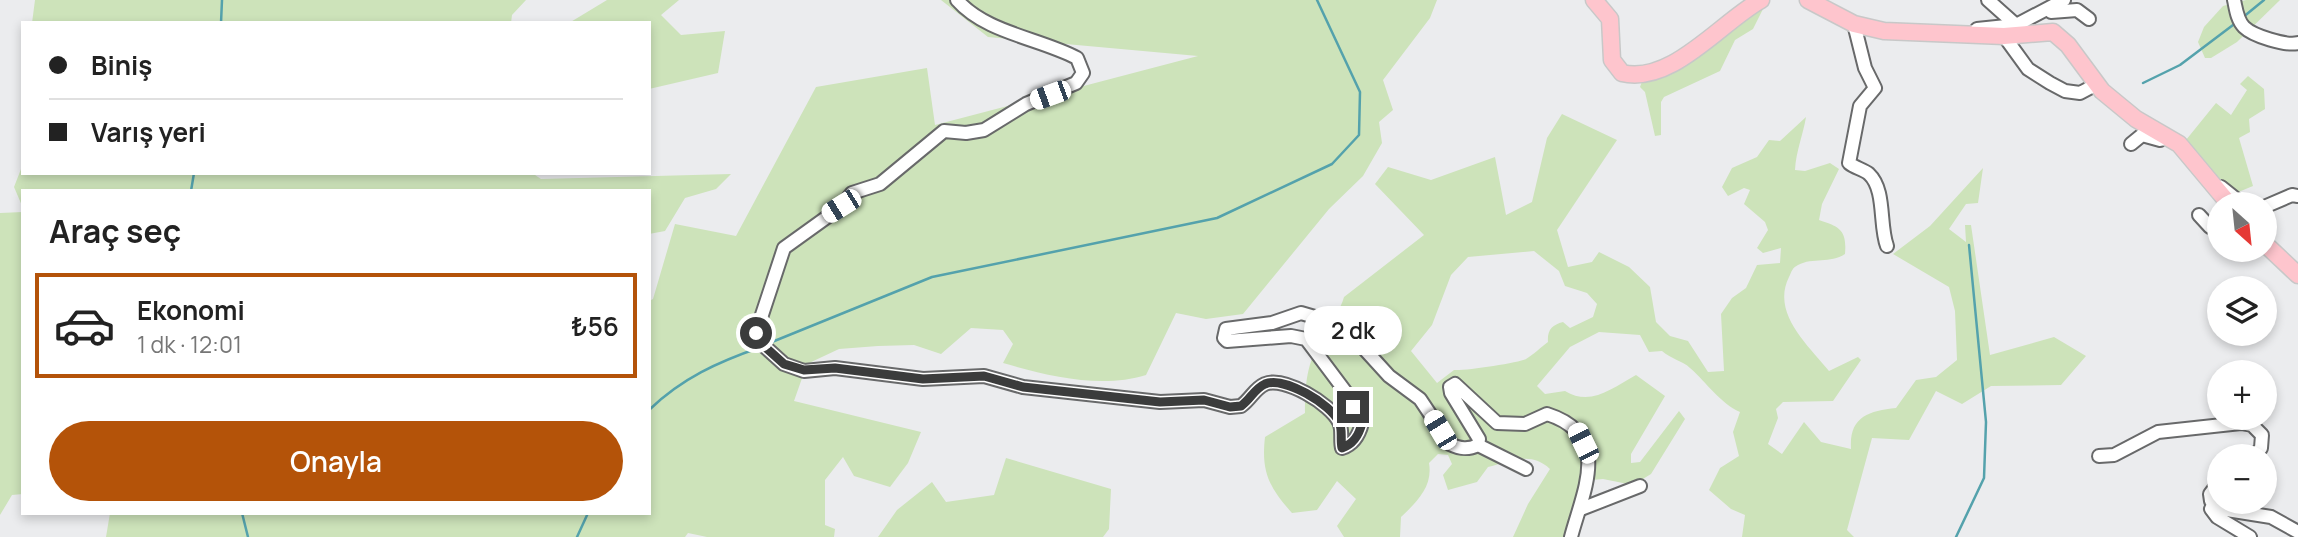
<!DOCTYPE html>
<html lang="tr">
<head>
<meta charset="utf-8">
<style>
  :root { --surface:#fff; --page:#f2f2f2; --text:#222; --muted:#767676; --line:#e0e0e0; --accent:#b45309 }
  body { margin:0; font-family:Manrope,sans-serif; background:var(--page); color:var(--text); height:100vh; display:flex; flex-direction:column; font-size:26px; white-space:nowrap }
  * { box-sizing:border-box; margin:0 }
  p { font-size:23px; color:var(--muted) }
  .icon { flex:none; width:38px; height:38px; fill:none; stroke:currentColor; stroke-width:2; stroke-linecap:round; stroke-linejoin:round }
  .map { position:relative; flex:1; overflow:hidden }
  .side { position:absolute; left:21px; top:189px; width:630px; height:326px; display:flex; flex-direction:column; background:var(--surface); border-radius:0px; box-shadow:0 4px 10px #0003 }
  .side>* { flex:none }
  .hud { position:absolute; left:21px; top:21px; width:630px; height:154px; border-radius:0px; box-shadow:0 4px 10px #0003; display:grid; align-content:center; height:154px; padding:0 28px; background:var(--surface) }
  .needle { width:46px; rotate:153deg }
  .buttons { position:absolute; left:2207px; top:192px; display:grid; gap:14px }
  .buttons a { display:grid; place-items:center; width:70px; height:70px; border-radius:50%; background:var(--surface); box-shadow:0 4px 10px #0003; font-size:35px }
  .end { position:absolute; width:32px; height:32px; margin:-16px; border:9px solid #3b3c3c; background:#fff; box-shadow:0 0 0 4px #fff }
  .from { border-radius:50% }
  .bubble { position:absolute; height:49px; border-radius:24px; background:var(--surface); box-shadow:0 4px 10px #0003; font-size:23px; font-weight:600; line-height:49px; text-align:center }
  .car { position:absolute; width:21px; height:42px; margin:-21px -10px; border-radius:9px; box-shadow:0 0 5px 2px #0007; background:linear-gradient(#fff 24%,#345 0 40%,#fff 0 76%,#345 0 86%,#fff 0) }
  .hud b { display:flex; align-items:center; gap:24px; height:66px; font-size:26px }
  .hud b+b { border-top:2px solid var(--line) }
  .hud i { width:18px; height:18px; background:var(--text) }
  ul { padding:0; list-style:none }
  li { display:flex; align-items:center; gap:21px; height:105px; margin:0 14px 10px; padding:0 14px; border:4px solid transparent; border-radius:0px }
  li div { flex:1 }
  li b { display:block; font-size:26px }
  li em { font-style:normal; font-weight:600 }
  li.current { border-color:var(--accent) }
  li>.icon { width:63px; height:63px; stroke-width:1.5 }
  h2 { padding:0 28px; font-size:32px; line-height:84px }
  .button { display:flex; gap:14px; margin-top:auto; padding:14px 28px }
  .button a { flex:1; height:80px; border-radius:42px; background:var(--accent); color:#fff; font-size:28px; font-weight:600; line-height:80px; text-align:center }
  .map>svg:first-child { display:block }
  .green { fill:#cde3ba; fill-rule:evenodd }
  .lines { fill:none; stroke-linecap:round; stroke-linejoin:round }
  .stream { stroke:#54a2ac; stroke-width:2.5 }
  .minor-casing { stroke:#68696a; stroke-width:16 }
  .major-casing { stroke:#c8c8c8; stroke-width:19 }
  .minor { stroke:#fff; stroke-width:12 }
  .major { stroke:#fec5cd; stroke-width:16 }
  .route { stroke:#3b3c3c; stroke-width:9 }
</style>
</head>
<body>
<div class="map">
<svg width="2298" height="537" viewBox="0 0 2298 537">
  <rect width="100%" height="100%" fill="#ebecee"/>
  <g class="green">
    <path d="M35,0H526L512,15L511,23H32Z"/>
    <path d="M607,0H679L661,15L681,35L725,31L718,73L649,89V23H569Z"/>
    <path d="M941,0H1437L1430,18L1383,80L1393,110L1379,122L1382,143L1363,176L1329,209L1243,314L1206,319L1176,313L1146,375C1101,389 1048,376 1003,363L1013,344L1003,330L971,328L941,354L914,345L878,346L839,349L807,364L794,401L921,432L908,463L890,487L854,476L843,457L825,480V525L835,529L834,537H707L688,533L685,537H106L110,513H649V301L653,299L675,224L736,236L816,87L927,68L935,125L1198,56L988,37Z"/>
    <path d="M2246,0H2280L2237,42L2211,58H2205L2198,42L2204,27L2223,6Z"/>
    <path d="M1765,5L1753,29L1735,40L1720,71L1664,97L1661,102V135L1655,136L1645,92L1640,87L1643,79Z"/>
    <path d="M2248,76L2264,89L2265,109L2249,119L2250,132L2239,138L2253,186L2236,193L2209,172L2186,140L2216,103L2231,115L2247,90L2240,84Z"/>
    <path d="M1562,114L1617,140L1557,230L1568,267L1592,262L1599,252L1629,267L1650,287L1656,322L1670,336L1688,341L1708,372L1724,371L1721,314L1732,298L1746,288L1757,265L1780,263L1781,248L1763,253L1757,248L1768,230L1765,222L1744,204L1750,190L1744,188L1728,196L1722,187L1732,168L1757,157L1769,140L1780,141L1806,117C1803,135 1796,151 1795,170L1805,171L1830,163L1839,169L1822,204L1819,220C1840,227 1847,230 1845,254C1830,264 1813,257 1798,265C1792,268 1792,271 1789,277C1771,313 1808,345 1829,371L1858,357L1861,360L1833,401L1783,402L1776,409L1778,418L1768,444L1782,454L1804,422L1821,442L1851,449C1849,417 1868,411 1896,408L1916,380L1936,377L1957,360L1955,311L1949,287L1893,254L1930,226L1983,168L1978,203L1966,204L1949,229L1966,242L1965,225H1971L1990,355L2054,337L2086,356L2061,385L1991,386L1962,404L1936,391L1909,440L1872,438L1847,530L1854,537H1884H1742L1745,515L1731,509L1709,490L1720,468L1739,456L1733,432L1740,412C1720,403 1707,383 1690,368C1683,361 1671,359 1662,351L1649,352L1640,335L1599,332L1570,347L1537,386L1545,394L1565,391C1591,407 1612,388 1636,375L1665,396L1631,454V463L1640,462L1679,411L1685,419L1651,474L1633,485L1603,479L1581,481L1565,537H1513L1528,504L1550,469C1531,451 1512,461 1488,467L1477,482L1448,490L1443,475L1452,464L1448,455L1438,454L1429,463C1433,486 1418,501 1401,517L1400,537H1344L1337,526L1356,499L1337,481L1317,510L1292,513C1269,487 1261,472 1265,437L1305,413C1305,377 1308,361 1326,329C1333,317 1340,311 1344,297L1424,235L1375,184L1388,167L1431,180L1495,157L1506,215L1532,202L1547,138ZM1534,251L1559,271L1565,286L1587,293L1597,304L1593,317L1570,328L1563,322C1552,325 1547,330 1548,342C1541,347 1533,355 1526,359C1518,363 1464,371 1454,370L1437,383L1411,351L1432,325L1451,275L1468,257Z"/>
    <path d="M23,164V173H532L541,179L731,174L716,189L685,198L665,231L649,234V191H23V208L14,187Z"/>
    <path d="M23,212V494L12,495L0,515V213Z"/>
    <path d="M1006,458L1111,489L1109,529L1103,537H878L897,510L932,482L946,502L994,495Z"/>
  </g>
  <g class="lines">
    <g class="stream">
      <path d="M2242,18L2264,0"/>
      <path d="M221,23L222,0"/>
      <path d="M2143,83L2180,65L2237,22"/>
      <path d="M191,191L194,173"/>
      <path d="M767,344L932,277L1217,218L1332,164L1359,135L1360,92L1317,0"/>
      <path d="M649,410C682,378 718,362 761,347"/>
      <path d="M242,513L248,537"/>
      <path d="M577,537L588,513"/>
      <path d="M1956,537L1984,478L1986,422L1969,245"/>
    </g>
    <g class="minor-casing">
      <g id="minor">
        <path d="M957,0C986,33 1039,38 1077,58L1083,73L1076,83L1026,104L984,130L966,133L944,131L880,184L852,193L841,207L784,248L756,333L763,345L784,364L804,371L835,368L923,379L984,376L1023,387L1160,402L1204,400L1230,407L1241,406C1251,399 1254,389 1265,384C1284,376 1331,404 1339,422C1343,429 1340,440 1342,448C1354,444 1359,435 1362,423L1345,391L1306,339L1291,336L1227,341L1224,338L1226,329L1272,323L1301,313L1332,322L1348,331L1389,376L1420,399L1450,444C1460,449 1468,450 1478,445L1479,439L1451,393L1450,387L1455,384L1497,423L1525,424L1547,414C1613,435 1583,491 1571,537"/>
        <path d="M1988,0L2016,25"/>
        <path d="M2234,0C2236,9 2237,20 2244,27C2253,36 2286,46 2298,43"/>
        <path d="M2051,12L2077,10L2089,19"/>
        <path d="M1854,24L1865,68L1875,88L1860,106L1849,163C1855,168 1863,169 1869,174C1886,190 1879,225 1887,246"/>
        <path d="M1977,29L2016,25L2064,0"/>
        <path d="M2004,36L2028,69L2050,83L2065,91L2080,93L2097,84"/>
        <path d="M2131,144L2142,135L2160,140"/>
        <path d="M2221,187L2241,203L2253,205"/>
        <path d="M2264,207L2292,195L2298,196"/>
        <path d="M2199,215L2210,227L2219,228"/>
        <path d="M1478,445L1526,469"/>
        <path d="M2099,456L2114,455L2158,432L2241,423L2252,425L2262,435L2261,448L2254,457"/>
        <path d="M2219,482L2210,494L2211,501L2227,510L2271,517L2298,532"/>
        <path d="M2214,503L2211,509L2217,517L2250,537"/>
        <path d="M1581,509L1640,486"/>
      </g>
    </g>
    <g class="major-casing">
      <g id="major">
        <path d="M1594,0L1610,19L1612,60L1622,73C1672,85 1721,22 1761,0"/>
        <path d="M1808,0L1854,24L1884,31L2004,36L2053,32L2068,45L2102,91L2136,119L2179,144L2230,205"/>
        <path d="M2264,243L2298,275"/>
      </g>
    </g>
    <use href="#minor" class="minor"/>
    <use href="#major" class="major"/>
  </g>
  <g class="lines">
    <path class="route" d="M756,333L763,345L784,364L804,370L835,368L923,379L984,376L1023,387L1160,402L1204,400L1230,407L1241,406C1251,399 1254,389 1265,384C1284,376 1331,404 1339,422C1343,429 1340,440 1342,448C1354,444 1359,435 1362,423L1353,407"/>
  </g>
</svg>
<div class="buttons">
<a><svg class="needle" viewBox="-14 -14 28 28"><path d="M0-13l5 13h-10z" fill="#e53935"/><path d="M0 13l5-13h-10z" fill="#767676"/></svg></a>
<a><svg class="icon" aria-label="layers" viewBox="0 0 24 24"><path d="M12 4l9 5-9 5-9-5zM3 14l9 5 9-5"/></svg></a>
<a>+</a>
<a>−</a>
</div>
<i class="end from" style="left:756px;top:333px"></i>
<i class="end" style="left:1353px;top:407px"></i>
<div class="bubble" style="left:1304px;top:306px;width:98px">2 dk</div>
<i class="car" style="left:1050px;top:95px;rotate:250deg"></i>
<i class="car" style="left:841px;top:206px;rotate:238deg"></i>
<i class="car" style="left:1440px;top:430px;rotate:329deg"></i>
<i class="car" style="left:1583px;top:443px;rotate:334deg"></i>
<div class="hud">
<b><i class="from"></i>Biniş</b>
<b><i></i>Varış yeri</b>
</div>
<section class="side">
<h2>Araç seç</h2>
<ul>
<li class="current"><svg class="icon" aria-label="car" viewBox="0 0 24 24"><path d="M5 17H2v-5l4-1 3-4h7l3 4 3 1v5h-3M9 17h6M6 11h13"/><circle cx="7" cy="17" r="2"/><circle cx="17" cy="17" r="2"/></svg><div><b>Ekonomi</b><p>1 dk · 12:01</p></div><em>₺56</em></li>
</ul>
<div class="button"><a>Onayla</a></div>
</section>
</div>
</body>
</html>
